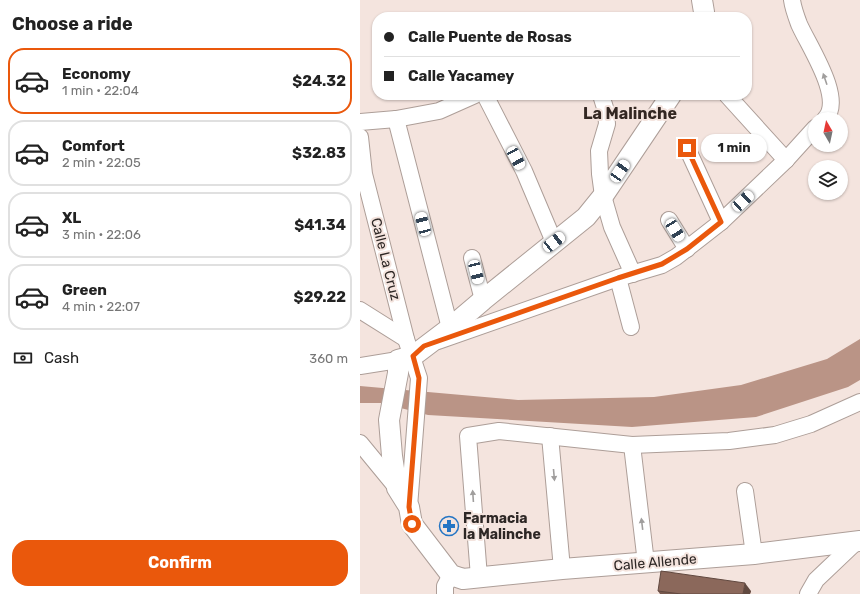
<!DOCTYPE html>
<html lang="en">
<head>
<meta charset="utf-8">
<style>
  :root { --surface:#fff; --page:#f2f2f2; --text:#222; --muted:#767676; --line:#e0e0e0; --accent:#ea580c }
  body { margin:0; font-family:Rubik,sans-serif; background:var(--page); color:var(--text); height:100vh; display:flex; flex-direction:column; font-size:15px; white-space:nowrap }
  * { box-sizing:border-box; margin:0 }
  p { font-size:13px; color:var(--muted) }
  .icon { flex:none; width:22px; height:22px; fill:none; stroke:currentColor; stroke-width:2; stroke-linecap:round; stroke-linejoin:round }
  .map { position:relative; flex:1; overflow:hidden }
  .sheet { display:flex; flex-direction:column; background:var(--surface); width:360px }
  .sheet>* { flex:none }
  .top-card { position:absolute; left:12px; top:12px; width:380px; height:88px; border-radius:16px; box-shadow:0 1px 3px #0004; display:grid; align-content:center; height:88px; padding:0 12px; background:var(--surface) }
  .needle { width:26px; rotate:351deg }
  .controls { position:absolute; left:448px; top:112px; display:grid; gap:8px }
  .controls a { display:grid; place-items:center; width:40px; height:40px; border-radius:50%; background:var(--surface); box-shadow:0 1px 3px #0004; font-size:20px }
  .end { position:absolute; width:18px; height:18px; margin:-9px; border:5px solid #ea580c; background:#fff; box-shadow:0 0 0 2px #fff }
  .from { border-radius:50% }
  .bubble { position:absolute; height:28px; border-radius:14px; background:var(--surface); box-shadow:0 1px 3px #0004; font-size:13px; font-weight:700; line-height:28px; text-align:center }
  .car { position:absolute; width:12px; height:24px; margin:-12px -6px; border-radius:5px; box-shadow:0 0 3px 1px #0007; background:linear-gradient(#fff 24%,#345 0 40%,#fff 0 76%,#345 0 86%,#fff 0) }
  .top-card b { display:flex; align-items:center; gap:14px; height:38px; font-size:15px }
  .top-card b+b { border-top:1px solid var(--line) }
  .top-card i { width:10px; height:10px; background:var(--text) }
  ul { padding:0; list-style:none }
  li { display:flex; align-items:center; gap:12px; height:66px; margin:0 8px 6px; padding:0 4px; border:2px solid var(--line); border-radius:16px }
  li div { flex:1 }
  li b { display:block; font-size:15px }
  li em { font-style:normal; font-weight:700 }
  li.selected { border-color:var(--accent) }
  li>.icon { width:36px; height:36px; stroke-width:1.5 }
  h2 { padding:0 12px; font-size:18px; line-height:48px }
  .pay { display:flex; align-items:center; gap:10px; height:44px; padding:0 12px; font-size:15px }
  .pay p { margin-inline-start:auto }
  .primary-button { display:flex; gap:8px; margin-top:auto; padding:8px 12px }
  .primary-button a { flex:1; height:46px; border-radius:16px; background:var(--accent); color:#fff; font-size:16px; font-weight:700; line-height:46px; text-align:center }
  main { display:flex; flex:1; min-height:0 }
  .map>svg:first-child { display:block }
  .water { fill:#ba9486 }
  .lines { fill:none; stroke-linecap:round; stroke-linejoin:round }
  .minor-casing { stroke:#ad9e98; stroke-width:18 }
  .major-casing { stroke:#ad9e98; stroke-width:22 }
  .minor { stroke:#fff; stroke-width:16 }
  .major { stroke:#fff; stroke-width:20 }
  .wall { fill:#78594e }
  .shaded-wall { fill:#614940 }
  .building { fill:#8b685b; stroke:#614940 }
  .oneway { fill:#a09e9d }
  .route { stroke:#ea580c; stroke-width:5 }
  .labels { text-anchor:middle; stroke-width:4; stroke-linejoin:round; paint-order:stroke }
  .street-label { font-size:14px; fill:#2d2725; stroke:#f4e4de }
  .poi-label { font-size:14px; font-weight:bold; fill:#2d2725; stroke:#f4e4de; text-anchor:start }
  .quarter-label { font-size:16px; font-weight:bold; fill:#332722; stroke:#f4e4de }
</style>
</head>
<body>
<main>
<section class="sheet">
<h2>Choose a ride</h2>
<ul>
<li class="selected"><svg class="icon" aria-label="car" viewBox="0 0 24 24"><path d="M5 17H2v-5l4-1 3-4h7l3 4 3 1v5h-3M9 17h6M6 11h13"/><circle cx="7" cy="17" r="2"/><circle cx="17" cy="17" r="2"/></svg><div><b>Economy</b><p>1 min · 22:04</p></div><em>$24.32</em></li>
<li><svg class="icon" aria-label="car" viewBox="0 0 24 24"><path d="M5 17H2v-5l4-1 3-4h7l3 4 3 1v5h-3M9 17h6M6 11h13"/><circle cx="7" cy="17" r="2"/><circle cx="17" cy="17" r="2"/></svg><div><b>Comfort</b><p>2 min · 22:05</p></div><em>$32.83</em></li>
<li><svg class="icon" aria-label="car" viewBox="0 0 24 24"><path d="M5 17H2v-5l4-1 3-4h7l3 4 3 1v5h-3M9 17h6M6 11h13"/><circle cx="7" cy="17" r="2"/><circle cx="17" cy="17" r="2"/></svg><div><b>XL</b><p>3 min · 22:06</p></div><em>$41.34</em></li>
<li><svg class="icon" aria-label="car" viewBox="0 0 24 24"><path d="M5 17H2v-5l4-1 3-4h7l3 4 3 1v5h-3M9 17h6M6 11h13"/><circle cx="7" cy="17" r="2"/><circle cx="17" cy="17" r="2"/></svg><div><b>Green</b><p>4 min · 22:07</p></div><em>$29.22</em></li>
</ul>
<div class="pay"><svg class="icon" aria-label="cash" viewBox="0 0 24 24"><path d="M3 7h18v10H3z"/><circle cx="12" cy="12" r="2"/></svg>Cash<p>360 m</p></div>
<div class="primary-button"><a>Confirm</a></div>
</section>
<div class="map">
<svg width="500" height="594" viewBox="0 0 500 594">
  <rect width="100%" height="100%" fill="#f4e4de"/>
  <path class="water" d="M500,339V380L488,387L396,417L272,427L68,415L21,403H0V386L158,400L294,397L381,385L467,359Z"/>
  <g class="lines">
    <g class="minor-casing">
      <g id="minor">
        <path d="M432,0C433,8 436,16 439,24C448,45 485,99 465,119"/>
        <path d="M125,95L164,171L194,242"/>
        <path d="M241,95L246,111L247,124L239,151L240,174L243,196L252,227L273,274"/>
        <path d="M367,95L426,160"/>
        <path d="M36,119L90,328"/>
        <path d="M0,122L36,119L79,111L115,95"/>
        <path d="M0,137L4,174L46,339L59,378L49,507"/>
        <path d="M327,148L361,222"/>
        <path d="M309,220L327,249"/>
        <path d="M112,258L123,300"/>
        <path d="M258,278L271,327"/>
        <path d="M0,310L46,339"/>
        <path d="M78,341L258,278L302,265L316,257L361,222L426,160L455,128"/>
        <path d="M0,366L38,360"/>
        <path d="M190,436L202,569"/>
        <path d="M0,443L37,488"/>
        <path d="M272,445L286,563"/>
        <path d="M385,491L394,554"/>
        <path d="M119,577L108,436L139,431L272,445L369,441L415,435L451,424L500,402"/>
        <path d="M85,594V586L91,575"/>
        <path d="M448,594L456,580L496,542"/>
      </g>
    </g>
    <g class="major-casing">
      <g id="major">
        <path d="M342,0L344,12V17"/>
        <path d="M311,95L243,196L226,217L123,300L90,328L53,356L38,360V373L29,420L32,456L37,488L49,507L52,524L91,575L103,579L202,569L394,554L500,541"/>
      </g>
    </g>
    <use href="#minor" class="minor"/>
    <use href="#major" class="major"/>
  </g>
  <g class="wall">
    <path d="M80,522L94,526L96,528L91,533Z"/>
    <path d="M298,591H391L390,594H300Z"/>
  </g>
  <path class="shaded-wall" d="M385,583L391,591L390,594H383Z"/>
  <g class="building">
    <path d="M85,517L94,526L89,530L80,522Z"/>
    <path d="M301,571L385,583L383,594H321L298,591Z"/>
  </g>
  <defs><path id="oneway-solid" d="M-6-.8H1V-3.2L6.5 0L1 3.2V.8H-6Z"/></defs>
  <g class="oneway">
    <use href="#oneway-solid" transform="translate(465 79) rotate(-109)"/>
    <use href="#oneway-solid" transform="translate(194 475) rotate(85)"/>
    <use href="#oneway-solid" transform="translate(113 496) rotate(-94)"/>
    <use href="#oneway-solid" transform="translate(282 524) rotate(-97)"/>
  </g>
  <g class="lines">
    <path class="route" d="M52,524L49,507L59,378L53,356L64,346L258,278L302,264L327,249L361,222L327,148"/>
  </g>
  <defs>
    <g id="pharmacy-ring" transform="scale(1)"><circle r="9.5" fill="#f4e4de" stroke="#2475c4" stroke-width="1.5"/><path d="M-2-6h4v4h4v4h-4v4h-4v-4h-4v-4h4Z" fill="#2475c4"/></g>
  </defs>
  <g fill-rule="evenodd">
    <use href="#pharmacy-ring" x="89" y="526"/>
  </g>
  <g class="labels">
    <g class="street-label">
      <text transform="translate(26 259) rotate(76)" y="5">Calle La Cruz</text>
      <text transform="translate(295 562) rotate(-5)" y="5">Calle Allende</text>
    </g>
    <g class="poi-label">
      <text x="103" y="523">Farmacia<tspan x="103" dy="16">la Malinche</tspan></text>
    </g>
    <g class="quarter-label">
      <text x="270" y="119">La Malinche</text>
    </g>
  </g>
</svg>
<div class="controls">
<a><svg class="needle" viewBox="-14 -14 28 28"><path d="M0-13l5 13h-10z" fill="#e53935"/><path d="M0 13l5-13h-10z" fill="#767676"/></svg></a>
<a><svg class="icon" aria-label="layers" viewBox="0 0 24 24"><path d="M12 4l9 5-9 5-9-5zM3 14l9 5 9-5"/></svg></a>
</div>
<i class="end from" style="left:52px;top:524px"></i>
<i class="end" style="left:327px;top:148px"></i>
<div class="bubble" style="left:341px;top:134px;width:66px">1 min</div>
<i class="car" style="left:156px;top:158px;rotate:152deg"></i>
<i class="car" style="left:260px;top:171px;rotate:34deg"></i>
<i class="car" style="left:383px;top:201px;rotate:47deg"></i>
<i class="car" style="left:63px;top:224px;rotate:345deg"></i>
<i class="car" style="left:315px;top:230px;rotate:148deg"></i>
<i class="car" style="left:194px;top:242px;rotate:52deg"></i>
<i class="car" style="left:116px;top:272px;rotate:166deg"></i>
<div class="top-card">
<b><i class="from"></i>Calle Puente de Rosas</b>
<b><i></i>Calle Yacamey</b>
</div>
</div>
</main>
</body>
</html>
